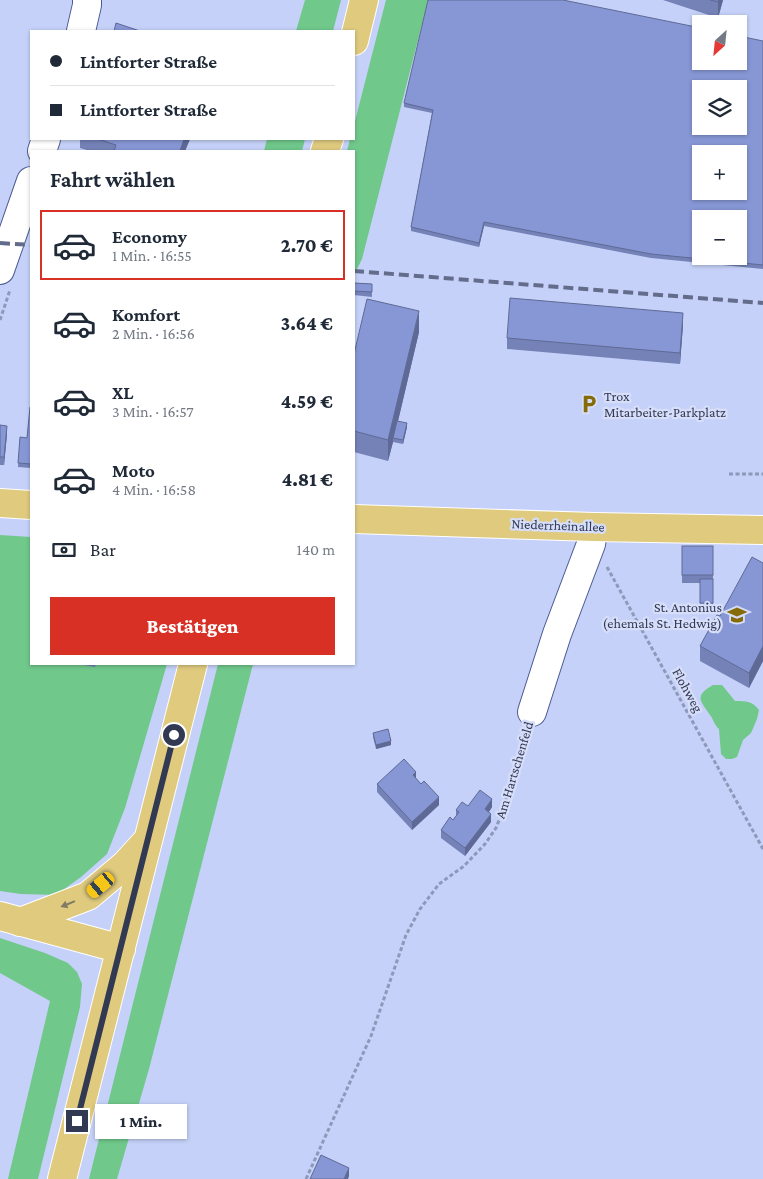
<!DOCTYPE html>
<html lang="de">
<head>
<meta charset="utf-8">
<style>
  :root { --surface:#fff; --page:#f6f6f7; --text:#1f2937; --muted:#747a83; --line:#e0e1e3; --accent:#d93025 }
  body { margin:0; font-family:"Crimson Pro",serif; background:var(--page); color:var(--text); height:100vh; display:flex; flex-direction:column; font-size:19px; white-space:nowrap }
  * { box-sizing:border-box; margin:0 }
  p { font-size:16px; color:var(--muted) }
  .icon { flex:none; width:28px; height:28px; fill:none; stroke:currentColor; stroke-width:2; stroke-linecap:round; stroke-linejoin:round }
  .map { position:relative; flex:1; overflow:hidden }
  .panel { position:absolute; left:30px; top:150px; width:325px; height:515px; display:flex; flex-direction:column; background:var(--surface); border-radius:0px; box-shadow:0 1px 4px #0004 }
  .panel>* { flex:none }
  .hud { position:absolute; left:30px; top:30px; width:325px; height:110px; border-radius:0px; box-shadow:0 1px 4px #0004; display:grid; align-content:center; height:110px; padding:0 20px; background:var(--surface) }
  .needle { width:32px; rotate:207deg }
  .tools { position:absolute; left:692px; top:15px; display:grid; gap:10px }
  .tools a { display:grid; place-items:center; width:55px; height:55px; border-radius:0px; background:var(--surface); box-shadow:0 1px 4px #0004; font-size:25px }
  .end { position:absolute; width:22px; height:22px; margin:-11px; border:6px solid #323953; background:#fff; box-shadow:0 0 0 2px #fff }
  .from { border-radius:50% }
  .bubble { position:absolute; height:35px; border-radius:0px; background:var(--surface); box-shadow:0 1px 4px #0004; font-size:16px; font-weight:800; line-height:35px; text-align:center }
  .car { position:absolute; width:15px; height:30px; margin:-15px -8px; border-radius:6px; box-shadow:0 0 4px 1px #0007; background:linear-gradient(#f5c518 24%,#345 0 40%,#f5c518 0 76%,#345 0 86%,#f5c518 0) }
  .hud b { display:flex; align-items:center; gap:18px; height:48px; font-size:19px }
  .hud b+b { border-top:1px solid var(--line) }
  .hud i { width:12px; height:12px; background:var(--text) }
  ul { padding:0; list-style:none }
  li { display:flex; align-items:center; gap:15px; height:70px; margin:0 10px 8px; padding:0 10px; border:2px solid transparent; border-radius:0px }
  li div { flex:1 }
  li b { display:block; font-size:19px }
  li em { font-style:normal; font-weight:800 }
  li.selected { border-color:var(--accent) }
  li>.icon { width:45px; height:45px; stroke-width:1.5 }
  h2 { padding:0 20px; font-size:22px; line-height:60px }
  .pay { display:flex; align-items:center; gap:12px; height:55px; padding:0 20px; font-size:19px }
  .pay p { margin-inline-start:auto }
  .primary-button { display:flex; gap:10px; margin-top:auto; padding:10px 20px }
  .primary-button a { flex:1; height:58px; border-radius:0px; background:var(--accent); color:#fff; font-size:20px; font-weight:800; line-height:58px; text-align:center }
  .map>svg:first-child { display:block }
  .green { fill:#70c88b }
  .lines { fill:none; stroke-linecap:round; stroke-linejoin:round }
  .minor-casing { stroke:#4d5b93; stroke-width:30 }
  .major-casing { stroke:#fff; stroke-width:30 }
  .path { stroke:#8e98ba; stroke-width:3; stroke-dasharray:4 2.5; stroke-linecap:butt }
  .minor { stroke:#fff; stroke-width:28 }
  .major { stroke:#dfca7e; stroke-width:28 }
  .rail { stroke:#646c8b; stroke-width:4; stroke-dasharray:10 5; stroke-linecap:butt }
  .wall { fill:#7482b7 }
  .shaded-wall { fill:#5e6a95 }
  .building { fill:#8797d5; stroke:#5e6a95; fill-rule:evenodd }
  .oneway { fill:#807a66 }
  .route { stroke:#323953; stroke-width:6 }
  .labels { text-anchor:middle; stroke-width:4.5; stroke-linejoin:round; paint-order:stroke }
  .poi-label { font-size:14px; fill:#323953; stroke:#d6def9; text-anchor:start }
  .street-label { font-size:14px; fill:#323953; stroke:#d6def9 }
</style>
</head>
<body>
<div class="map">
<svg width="763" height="1179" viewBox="0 0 763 1179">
  <rect width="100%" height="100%" fill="#c5d1f8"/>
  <g class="green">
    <path d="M305,0H341L333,31H296Z"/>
    <path d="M386,0H429L420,32L362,259L354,275V151H347L350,139H354V125Z"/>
    <path d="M267,139H305L302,151H264Z"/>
    <path d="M0,535L31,537V664H167L125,808L107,854L81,877L56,895L21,894L0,891Z"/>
    <path d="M218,664H253L149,1069L117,1179H89Z"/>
    <path d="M713,685H722L735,701C747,701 752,701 759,710L757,719L751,733L743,740L737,757L732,759H726L721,754L719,729C713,723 714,720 710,715C700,700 694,696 713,685Z"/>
    <path d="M0,938L45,953L68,963L77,972L82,984L80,1007L38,1179H8L50,1001L0,973Z"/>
  </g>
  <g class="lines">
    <g class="minor-casing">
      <g id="minor">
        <path d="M81,31L87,5V0"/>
        <path d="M42,151L46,139"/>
        <path d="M0,270L31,181"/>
        <path d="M532,712L557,634L591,544L594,527"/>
      </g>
    </g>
    <g class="major-casing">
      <g id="major">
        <path d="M354,41L364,0"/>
        <path d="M325,151L329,139"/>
        <path d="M0,503L31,505"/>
        <path d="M354,519L594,527L763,530"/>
        <path d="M0,916L121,949"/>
        <path d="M20,922L88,896L125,865L145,843"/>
        <path d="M62,1179C106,1007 148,835 193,664"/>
      </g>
    </g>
    <g class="path">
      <path d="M0,320L10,290"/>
      <path d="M729,474H763"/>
      <path d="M607,567L763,849"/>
      <path d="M306,1179L371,1036L406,935L420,909L439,884L464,866L485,844L496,828L503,810L525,733"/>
    </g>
    <use href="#minor" class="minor"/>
    <use href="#major" class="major"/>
    <g class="rail">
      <path d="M0,243L31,245"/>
      <path d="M354,271L763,303"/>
    </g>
  </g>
  <g class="wall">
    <path d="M663,0H723L718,18Z"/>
    <path d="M763,41V269L651,258L484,226L479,247L411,231V227L432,113L404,107V103Z"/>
    <path d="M80,139H190L185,151H90L80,148Z"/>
    <path d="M354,283L372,284V297L354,295Z"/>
    <path d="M683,325L680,364L507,349V338Z"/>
    <path d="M419,332L398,421L407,427L403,444L393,442L388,461L354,452V354Z"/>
    <path d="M31,407V468L18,467L20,437L27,438Z"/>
    <path d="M0,425L7,434L4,465H0Z"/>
    <path d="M682,546H713V608L700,607V583H682Z"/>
    <path d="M763,563V661L749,688L700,661V646L720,616Z"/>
    <path d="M78,664H96L95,667Z"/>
    <path d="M373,733L391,745L376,749L373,737Z"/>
    <path d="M416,779L439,805L412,830L377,792V784Z"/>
    <path d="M468,806L492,807L489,812L491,822L465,856L441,838V830L453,820L456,816V810Z"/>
  </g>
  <g class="shaded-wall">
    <path d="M719,0H723L718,18V2Z"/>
    <path d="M184,139H190L185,151H180Z"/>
    <path d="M484,222V226L479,247V243Z"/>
    <path d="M419,311V332L394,438H393V442L388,461V440Z"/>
    <path d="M683,313V325L680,364V353Z"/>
    <path d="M407,423V427L403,444V440Z"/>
    <path d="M7,426V434L4,465V457Z"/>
    <path d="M763,646V661L749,688V673Z"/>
    <path d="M391,741V745L376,749V745Z"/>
    <path d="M416,772V780L413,775Z"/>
    <path d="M439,797V805L412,830V822Z"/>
    <path d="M492,799V807L485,817V809Z"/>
    <path d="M491,814V822L465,856V848Z"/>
    <path d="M349,1168V1176L348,1179H344Z"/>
  </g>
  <g class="building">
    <path d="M428,0H563L701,28V61H739V36L763,41V265L651,254L484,222L479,243L411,227L433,110L404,103ZM701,89H739V126H701ZM701,154H739V191H701ZM701,219H739V256H701Z"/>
    <path d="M710,0H719L718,2Z"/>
    <path d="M116,23L140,31H114Z"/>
    <path d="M98,139H184L180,151H114L116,145Z"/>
    <path d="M354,283L372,284V292L354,291Z"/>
    <path d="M510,298L683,313L680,353L507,338Z"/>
    <path d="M367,299L419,311L388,440L354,431V354Z"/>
    <path d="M30,407H31V464L18,463L20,437L27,438Z"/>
    <path d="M397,421L407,423L403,440L393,438Z"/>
    <path d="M0,425L7,426L4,457H0Z"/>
    <rect x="682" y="546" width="31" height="29"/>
    <path d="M752,557L763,563V646L749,673L700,646L717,615L720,616Z"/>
    <rect x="700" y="579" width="13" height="24"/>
    <path d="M388,729L391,741L376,745L373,733Z"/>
    <path d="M404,759L416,772L413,775L421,784L424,781L439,797L412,822L377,784Z"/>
    <path d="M480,790L492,799L485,809L491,814L465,848L441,830L450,817L453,820L459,812L456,810L462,802L468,806Z"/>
    <path d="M321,1155L349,1168L344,1179H310Z"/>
  </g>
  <defs><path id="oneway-solid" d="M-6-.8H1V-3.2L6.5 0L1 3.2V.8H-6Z" transform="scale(1.25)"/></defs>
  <use class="oneway" href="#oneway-solid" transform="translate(68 904) rotate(158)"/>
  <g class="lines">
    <path class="route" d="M77,1121L174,735"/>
  </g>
  <defs>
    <g id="parking-bare" transform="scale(1.5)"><path d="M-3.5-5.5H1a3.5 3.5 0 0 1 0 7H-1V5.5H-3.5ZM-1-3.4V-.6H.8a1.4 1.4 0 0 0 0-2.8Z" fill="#856c09" stroke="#d6def9" stroke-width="2.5" paint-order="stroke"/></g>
    <g id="school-bare" transform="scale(1.5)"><path d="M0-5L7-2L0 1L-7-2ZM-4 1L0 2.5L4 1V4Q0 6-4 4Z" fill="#856c09" stroke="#d6def9" stroke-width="2.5" paint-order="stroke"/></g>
  </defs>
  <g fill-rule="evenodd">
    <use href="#parking-bare" x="589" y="404"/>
    <use href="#school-bare" x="737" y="615"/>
  </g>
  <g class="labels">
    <g class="poi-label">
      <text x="604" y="401">Trox<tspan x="604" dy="16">Mitarbeiter-Parkplatz</tspan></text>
      <text x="722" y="612" text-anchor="end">St. Antonius<tspan x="722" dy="16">(ehemals St. Hedwig)</tspan></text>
    </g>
    <g class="street-label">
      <text transform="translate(558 525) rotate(2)" y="5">Niederrheinallee</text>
      <text transform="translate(688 690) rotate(61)" y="5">Flohweg</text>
      <text transform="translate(514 770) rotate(-73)" y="5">Am Hartschenfeld</text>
    </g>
  </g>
</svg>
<div class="tools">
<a><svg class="needle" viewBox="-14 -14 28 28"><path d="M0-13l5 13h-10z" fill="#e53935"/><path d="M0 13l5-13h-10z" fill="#747a83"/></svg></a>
<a><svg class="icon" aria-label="layers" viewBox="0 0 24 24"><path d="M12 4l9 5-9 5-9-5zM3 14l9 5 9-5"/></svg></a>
<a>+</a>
<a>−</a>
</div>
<i class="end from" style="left:174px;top:735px"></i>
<i class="end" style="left:77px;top:1121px"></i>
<div class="bubble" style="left:95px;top:1104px;width:92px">1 Min.</div>
<i class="car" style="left:101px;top:885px;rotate:230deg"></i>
<div class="hud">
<b><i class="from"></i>Lintforter Straße</b>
<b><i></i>Lintforter Straße</b>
</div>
<section class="panel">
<h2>Fahrt wählen</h2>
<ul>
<li class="selected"><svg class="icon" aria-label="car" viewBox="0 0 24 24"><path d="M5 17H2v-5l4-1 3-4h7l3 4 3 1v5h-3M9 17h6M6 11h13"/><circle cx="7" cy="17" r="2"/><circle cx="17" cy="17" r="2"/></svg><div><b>Economy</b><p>1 Min. · 16:55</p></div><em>2.70 €</em></li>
<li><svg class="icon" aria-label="car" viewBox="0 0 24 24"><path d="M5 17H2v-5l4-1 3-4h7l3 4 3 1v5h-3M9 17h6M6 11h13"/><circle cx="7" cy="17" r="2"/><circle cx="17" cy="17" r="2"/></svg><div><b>Komfort</b><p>2 Min. · 16:56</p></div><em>3.64 €</em></li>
<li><svg class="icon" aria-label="car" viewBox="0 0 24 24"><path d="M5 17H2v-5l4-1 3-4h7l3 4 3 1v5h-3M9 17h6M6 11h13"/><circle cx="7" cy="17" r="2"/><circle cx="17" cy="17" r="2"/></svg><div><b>XL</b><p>3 Min. · 16:57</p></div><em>4.59 €</em></li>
<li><svg class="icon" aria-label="car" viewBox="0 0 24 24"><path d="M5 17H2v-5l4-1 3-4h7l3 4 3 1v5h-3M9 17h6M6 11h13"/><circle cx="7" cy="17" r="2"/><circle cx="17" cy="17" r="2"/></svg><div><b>Moto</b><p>4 Min. · 16:58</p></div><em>4.81 €</em></li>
</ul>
<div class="pay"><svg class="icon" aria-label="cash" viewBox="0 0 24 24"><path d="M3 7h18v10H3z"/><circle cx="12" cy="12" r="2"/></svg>Bar<p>140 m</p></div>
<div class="primary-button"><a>Bestätigen</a></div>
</section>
</div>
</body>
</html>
